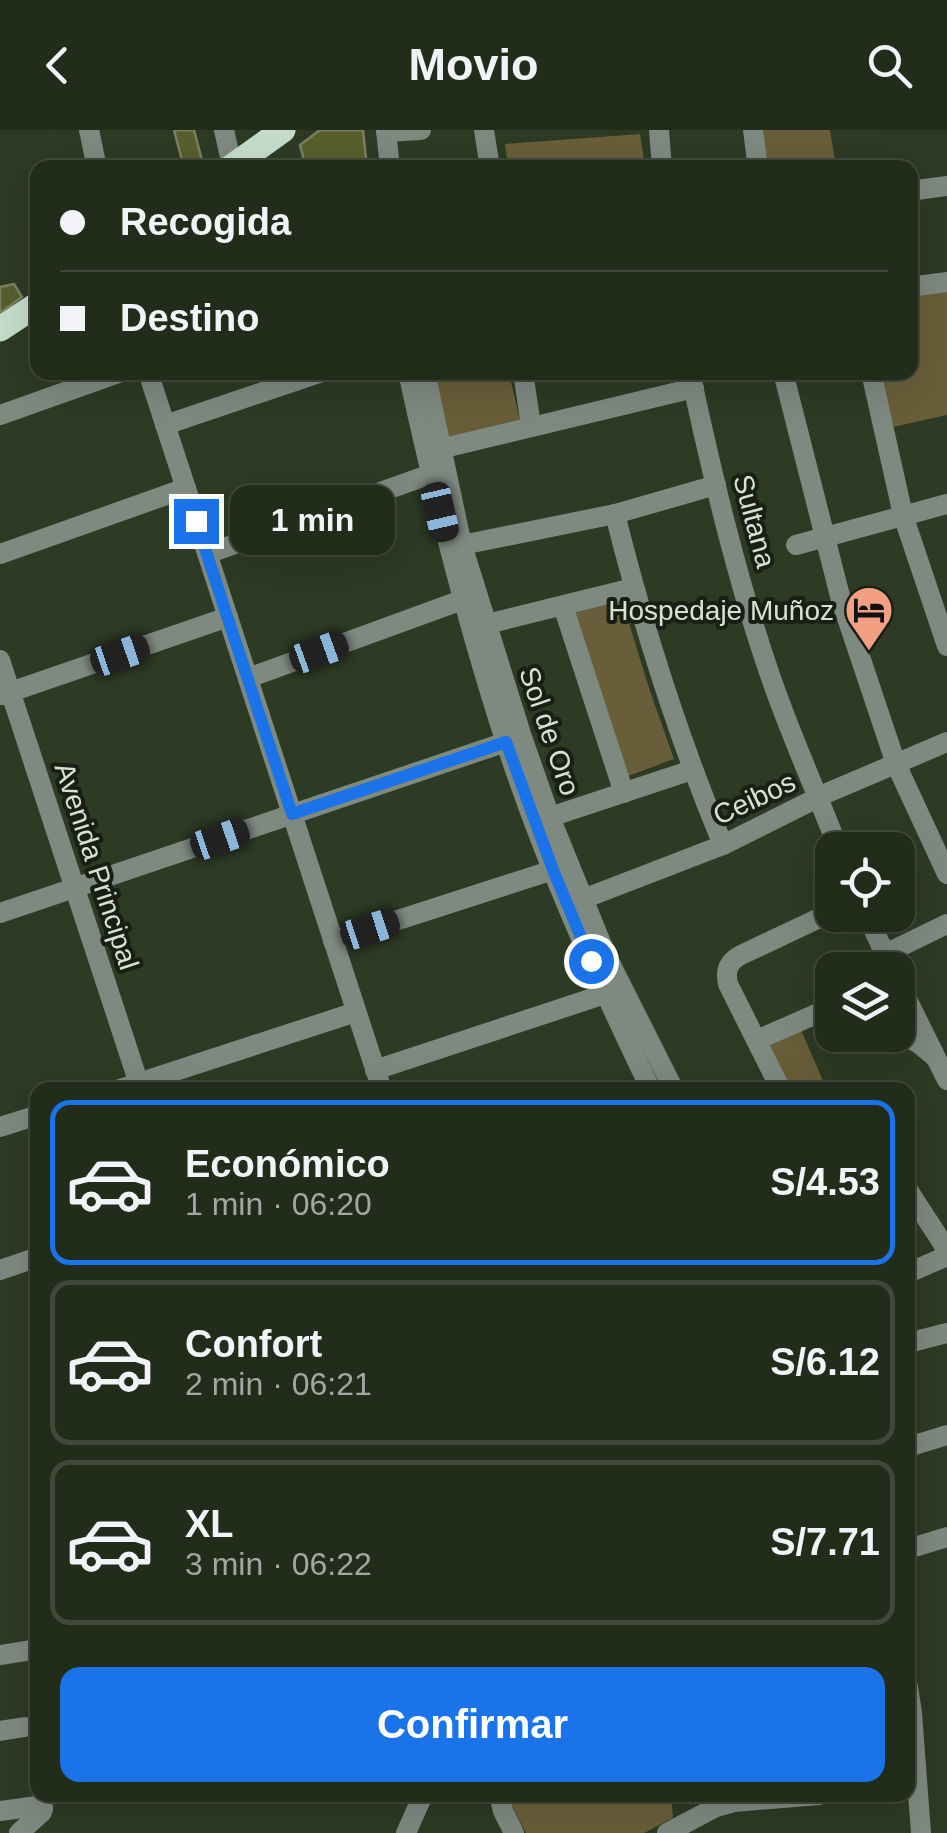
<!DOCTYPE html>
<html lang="es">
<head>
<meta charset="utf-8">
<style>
  :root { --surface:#222c1b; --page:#2e3828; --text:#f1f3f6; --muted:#a2a7a3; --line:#3f483a; --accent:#1a73e8 }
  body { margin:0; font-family:Arial,sans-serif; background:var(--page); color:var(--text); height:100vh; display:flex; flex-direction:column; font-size:38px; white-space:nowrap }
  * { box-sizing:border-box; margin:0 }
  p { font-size:32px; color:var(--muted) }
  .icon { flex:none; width:55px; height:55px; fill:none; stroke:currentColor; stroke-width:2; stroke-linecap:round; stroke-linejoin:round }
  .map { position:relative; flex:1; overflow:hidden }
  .panel { position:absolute; left:30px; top:952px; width:885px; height:720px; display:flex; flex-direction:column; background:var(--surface); border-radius:20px; box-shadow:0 10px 40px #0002,0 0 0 2px var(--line) }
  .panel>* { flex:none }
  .hud { position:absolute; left:30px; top:30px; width:888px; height:220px; border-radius:20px; box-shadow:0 10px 40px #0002,0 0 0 2px var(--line); display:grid; align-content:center; height:220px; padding:0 30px; background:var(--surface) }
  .tools { position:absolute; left:815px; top:702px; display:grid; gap:20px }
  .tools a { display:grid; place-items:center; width:100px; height:100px; border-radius:20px; background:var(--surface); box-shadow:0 10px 40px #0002,0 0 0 2px var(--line); font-size:50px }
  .end { position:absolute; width:45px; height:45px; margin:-22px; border:12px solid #1a73e8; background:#fff; box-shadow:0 0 0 5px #fff }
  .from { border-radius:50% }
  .bubble { position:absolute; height:70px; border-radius:20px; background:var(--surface); box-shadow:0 10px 40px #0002,0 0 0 2px var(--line); font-size:32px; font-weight:700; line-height:70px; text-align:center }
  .car { position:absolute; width:30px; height:60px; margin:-30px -15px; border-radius:12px; box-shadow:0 0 8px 2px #0007; background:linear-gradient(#222 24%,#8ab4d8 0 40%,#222 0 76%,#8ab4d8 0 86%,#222 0) }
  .hud b { display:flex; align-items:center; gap:35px; height:95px; font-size:38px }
  .hud b+b { border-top:2px solid var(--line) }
  .hud i { width:25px; height:25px; background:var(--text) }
  ul { padding:18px 0 0; list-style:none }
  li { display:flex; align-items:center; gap:30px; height:165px; margin:0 20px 15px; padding:0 10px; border:5px solid var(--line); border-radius:20px }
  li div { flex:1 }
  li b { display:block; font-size:38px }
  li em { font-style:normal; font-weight:700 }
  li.current { border-color:var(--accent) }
  li>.icon { width:90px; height:90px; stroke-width:1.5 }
  .action { display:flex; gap:20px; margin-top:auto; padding:20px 30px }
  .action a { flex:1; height:115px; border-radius:20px; background:var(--accent); color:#fff; font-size:40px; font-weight:700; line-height:115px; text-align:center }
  header { display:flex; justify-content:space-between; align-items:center; height:130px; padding:0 30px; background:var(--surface); font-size:45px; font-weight:700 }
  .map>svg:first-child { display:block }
  .green { fill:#685e39 }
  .building { fill:#595e2d; stroke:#7b7f64; stroke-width:2.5 }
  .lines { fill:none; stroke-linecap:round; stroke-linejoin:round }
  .minor { stroke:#7e8980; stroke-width:20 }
  .major { stroke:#c6dccb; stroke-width:25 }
  .route { stroke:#1a73e8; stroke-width:12 }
  .labels { text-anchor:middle; stroke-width:8; stroke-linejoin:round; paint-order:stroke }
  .street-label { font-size:28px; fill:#d9e1d3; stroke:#191f15 }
  .poi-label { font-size:28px; fill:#d9e1d3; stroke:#191f15; text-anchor:end }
</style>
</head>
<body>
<header><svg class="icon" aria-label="back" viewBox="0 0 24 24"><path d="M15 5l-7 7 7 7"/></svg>Movio<svg class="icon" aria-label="search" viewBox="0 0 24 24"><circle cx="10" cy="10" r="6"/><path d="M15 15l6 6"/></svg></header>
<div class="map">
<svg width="947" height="1703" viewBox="0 0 947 1703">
  <rect width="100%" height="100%" fill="#2d3a24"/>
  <g class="green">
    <path d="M758,0H830L836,37H763Z"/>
    <path d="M640,4L645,37H508L505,14Z"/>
    <path d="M947,161V285L888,298L876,243L910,242V166Z"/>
    <path d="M432,243H509L520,290L447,310Z"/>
    <path d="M622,471L650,561L674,629L620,649L566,485Z"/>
    <path d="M801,900L827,960H789L765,916Z"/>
    <path d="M509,1665H671L673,1688L644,1703H526L510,1672Z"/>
  </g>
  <g class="building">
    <path d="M174,0H194L204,38H184Z"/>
    <path d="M320,0H363L367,38H306L300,15Z"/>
    <path d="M14,154L22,167L0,183V157Z"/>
  </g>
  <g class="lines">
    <g class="minor">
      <path d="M89,0L97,38"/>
      <path d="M224,0L232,36"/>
      <path d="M386,0L390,38"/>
      <path d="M484,0L490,38"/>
      <path d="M659,0L662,38"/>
      <path d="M753,0L758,38"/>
      <path d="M386,2L421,0"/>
      <path d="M910,61L947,56"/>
      <path d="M910,157L947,152"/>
      <path d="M148,242L382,960"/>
      <path d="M408,242C435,367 466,489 505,610C544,730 596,846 651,960"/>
      <path d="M425,242L462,415L522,607L550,687L606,825L674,960"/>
      <path d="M523,242L531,296"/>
      <path d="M690,242C712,344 737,450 771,548C791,606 817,663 839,720"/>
      <path d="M783,242L841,470L896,634L947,744"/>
      <path d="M871,242L903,385L947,516"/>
      <path d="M0,285L121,242"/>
      <path d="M165,295L322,242"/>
      <path d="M440,319L694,258"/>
      <path d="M615,384C643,496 678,607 723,715"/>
      <path d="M462,415L615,384L716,355"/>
      <path d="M796,415L947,374"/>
      <path d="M0,424L186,358"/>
      <path d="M207,424L431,344"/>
      <path d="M563,476L624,663"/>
      <path d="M487,494L633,458"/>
      <path d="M0,530L141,960"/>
      <path d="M248,548L462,470"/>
      <path d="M2,565L228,487"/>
      <path d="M550,687L692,640"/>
      <path d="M583,769L723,715L827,663L947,612"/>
      <path d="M0,783L506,612"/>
      <path d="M867,785L889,833"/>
      <path d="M333,811L553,740"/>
      <path d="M885,824L947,794"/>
      <path d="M898,851L947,950"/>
      <path d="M898,903L918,913L934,926"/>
      <path d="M757,910L832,877"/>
      <path d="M375,940L605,864"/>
      <path d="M117,960L356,882"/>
      <path d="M781,960L728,854C725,840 728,832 741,825L832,782"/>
      <path d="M0,997L38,985"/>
      <path d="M908,1060L947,1120"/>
      <path d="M0,1140L38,1127"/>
      <path d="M908,1143L947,1126"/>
      <path d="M908,1213L947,1203"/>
      <path d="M908,1317L947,1305"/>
      <path d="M908,1419L947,1407"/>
      <path d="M0,1525L38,1519"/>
      <path d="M908,1557L912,1583L921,1703"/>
      <path d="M0,1601L25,1597"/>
      <path d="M499,1665L503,1681L514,1703"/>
      <path d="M0,1681L37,1676L43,1678"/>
      <path d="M19,1703L42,1682L43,1678"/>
      <path d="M406,1703L423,1665"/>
      <path d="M667,1703L716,1677L734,1672L819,1665"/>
    </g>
    <g class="major">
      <path d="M230,38L283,0"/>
      <path d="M0,199L38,174"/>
    </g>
  </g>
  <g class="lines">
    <path class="route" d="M196,391L292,684L506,612L553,740L591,831"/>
  </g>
  <defs>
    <g id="hotel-pin" transform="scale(2.5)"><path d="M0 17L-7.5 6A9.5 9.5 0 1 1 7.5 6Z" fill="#f39f84" stroke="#191f15"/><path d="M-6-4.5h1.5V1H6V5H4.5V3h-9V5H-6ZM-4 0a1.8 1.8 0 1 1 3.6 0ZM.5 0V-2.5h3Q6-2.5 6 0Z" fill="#111"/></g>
  </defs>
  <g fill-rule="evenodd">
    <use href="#hotel-pin" x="869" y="480"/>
  </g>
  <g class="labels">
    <g class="street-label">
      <text transform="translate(755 391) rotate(75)" y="10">Sultana</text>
      <text transform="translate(550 601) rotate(71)" y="10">Sol de Oro</text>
      <text transform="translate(754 668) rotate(-25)" y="10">Ceibos</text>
      <text transform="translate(97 736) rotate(72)" y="10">Avenida Principal</text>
    </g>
    <g class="poi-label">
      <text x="834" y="490">Hospedaje Muñoz</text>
    </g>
  </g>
</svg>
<div class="tools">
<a><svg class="icon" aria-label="locate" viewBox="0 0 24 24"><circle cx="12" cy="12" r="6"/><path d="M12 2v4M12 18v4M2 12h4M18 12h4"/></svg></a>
<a><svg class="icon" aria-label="layers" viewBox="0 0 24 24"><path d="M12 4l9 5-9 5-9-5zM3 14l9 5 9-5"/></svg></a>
</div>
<i class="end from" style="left:591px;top:831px"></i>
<i class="end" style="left:196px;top:391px"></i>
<div class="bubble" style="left:230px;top:355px;width:165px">1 min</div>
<i class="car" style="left:440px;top:382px;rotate:167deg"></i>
<i class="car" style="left:319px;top:522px;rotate:70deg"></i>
<i class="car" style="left:120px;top:525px;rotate:71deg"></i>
<i class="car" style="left:220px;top:709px;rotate:71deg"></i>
<i class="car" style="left:370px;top:799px;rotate:72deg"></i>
<div class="hud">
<b><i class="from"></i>Recogida</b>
<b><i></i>Destino</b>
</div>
<section class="panel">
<ul>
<li class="current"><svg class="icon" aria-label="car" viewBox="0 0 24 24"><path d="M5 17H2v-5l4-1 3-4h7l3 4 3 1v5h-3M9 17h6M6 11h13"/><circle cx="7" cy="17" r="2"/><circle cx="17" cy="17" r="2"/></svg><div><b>Económico</b><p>1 min · 06:20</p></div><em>S/4.53</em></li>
<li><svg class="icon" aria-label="car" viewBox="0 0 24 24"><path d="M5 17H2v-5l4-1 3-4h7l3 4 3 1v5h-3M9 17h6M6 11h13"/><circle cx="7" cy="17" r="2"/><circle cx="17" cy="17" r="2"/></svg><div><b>Confort</b><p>2 min · 06:21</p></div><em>S/6.12</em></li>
<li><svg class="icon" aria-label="car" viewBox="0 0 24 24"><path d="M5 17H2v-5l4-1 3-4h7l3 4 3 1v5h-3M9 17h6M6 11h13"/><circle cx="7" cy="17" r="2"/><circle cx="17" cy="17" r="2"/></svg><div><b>XL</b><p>3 min · 06:22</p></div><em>S/7.71</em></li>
</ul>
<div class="action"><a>Confirmar</a></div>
</section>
</div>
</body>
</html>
